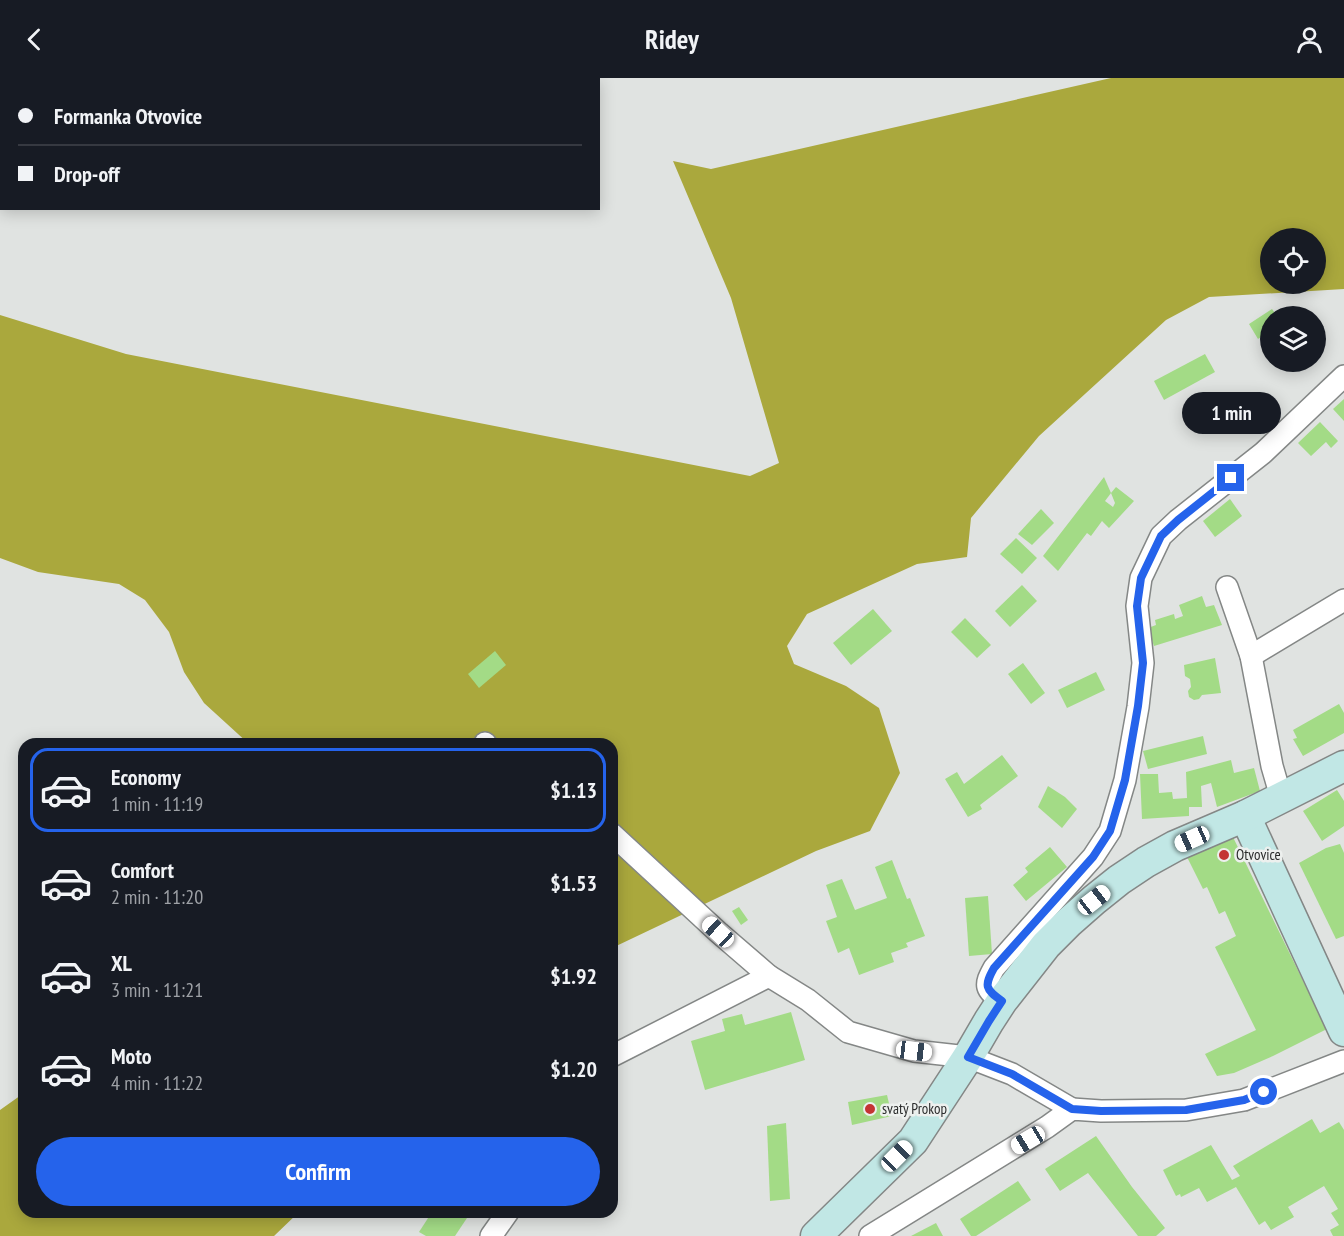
<!DOCTYPE html>
<html lang="en">
<head>
<meta charset="utf-8">
<style>
  :root { --surface:#171b24; --page:#242831; --text:#f1f3f6; --muted:#9ea1a6; --line:#363941; --accent:#2563eb }
  body { margin:0; font-family:"PT Sans Narrow",sans-serif; background:var(--page); color:var(--text); height:100vh; display:flex; flex-direction:column; font-size:22px; white-space:nowrap }
  * { box-sizing:border-box; margin:0 }
  p { font-size:20px; color:var(--muted) }
  .icon { flex:none; width:33px; height:33px; fill:none; stroke:currentColor; stroke-width:2; stroke-linecap:round; stroke-linejoin:round }
  .map { position:relative; flex:1; overflow:hidden }
  .details { position:absolute; left:18px; top:660px; width:600px; height:480px; display:flex; flex-direction:column; background:var(--surface); border-radius:18px; box-shadow:0 3px 15px #0003 }
  .details>* { flex:none }
  .banner { position:absolute; left:0px; top:0px; width:600px; height:132px; box-shadow:0 3px 15px #0003; display:grid; align-content:center; height:132px; padding:0 18px; background:var(--surface) }
  .fabs { position:absolute; left:1260px; top:150px; display:grid; gap:12px }
  .fabs a { display:grid; place-items:center; width:66px; height:66px; border-radius:50%; background:var(--surface); box-shadow:0 3px 15px #0003; font-size:30px }
  .end { position:absolute; width:27px; height:27px; margin:-14px; border:8px solid #2563eb; background:#fff; box-shadow:0 0 0 3px #fff }
  .from { border-radius:50% }
  .bubble { position:absolute; height:42px; border-radius:21px; background:var(--surface); box-shadow:0 3px 15px #0003; font-size:20px; font-weight:700; line-height:42px; text-align:center }
  .car { position:absolute; width:18px; height:36px; margin:-18px -9px; border-radius:8px; box-shadow:0 0 4px 2px #0007; background:linear-gradient(#fff 24%,#345 0 40%,#fff 0 76%,#345 0 86%,#fff 0) }
  .banner b { display:flex; align-items:center; gap:21px; height:57px; font-size:22px }
  .banner b+b { border-top:2px solid var(--line) }
  .banner i { width:15px; height:15px; background:var(--text) }
  ul { padding:10px 0 0; list-style:none }
  li { display:flex; align-items:center; gap:18px; height:84px; margin:0 12px 9px; padding:0 6px; border:3px solid transparent; border-radius:18px }
  li div { flex:1 }
  li b { display:block; font-size:22px }
  li em { font-style:normal; font-weight:700 }
  li.current { border-color:var(--accent) }
  li>.icon { width:54px; height:54px; stroke-width:1.5 }
  .primary-button { display:flex; gap:12px; margin-top:auto; padding:12px 18px }
  .primary-button a { flex:1; height:69px; border-radius:36px; background:var(--accent); color:#fff; font-size:24px; font-weight:700; line-height:69px; text-align:center }
  header { display:flex; justify-content:space-between; align-items:center; height:78px; padding:0 18px; background:var(--surface); font-size:27px; font-weight:700 }
  .map>svg:first-child { display:block }
  .forest { fill:#aaa83d; fill-rule:evenodd }
  .building { fill:#a3db86 }
  .lines { fill:none; stroke-linecap:round; stroke-linejoin:round }
  .street-casing { stroke:#848786; stroke-width:24 }
  .secondary-casing { stroke:#848786; stroke-width:33 }
  .street { stroke:#fff; stroke-width:21 }
  .secondary { stroke:#c1e7e5; stroke-width:30 }
  .route { stroke:#2563eb; stroke-width:8 }
  .poi-dot { fill:#c43533; stroke:#edf0ee; stroke-width:2 }
  .labels { text-anchor:middle; stroke-width:5; stroke-linejoin:round; paint-order:stroke }
  .poi-label { font-size:15px; fill:#2b2c2c; stroke:#edf0ee; text-anchor:start }
</style>
</head>
<body>
<header><svg class="icon" aria-label="back" viewBox="0 0 24 24"><path d="M15 5l-7 7 7 7"/></svg>Ridey<svg class="icon" aria-label="person" viewBox="0 0 24 24"><circle cx="12" cy="8" r="4"/><path d="M4 21q1-7 8-7t8 7"/></svg></header>
<div class="map">
<svg width="1344" height="1158" viewBox="0 0 1344 1158">
  <rect width="100%" height="100%" fill="#e0e3e1"/>
  <g class="forest">
    <path d="M1111,0H1344V211L1209,219L1166,242L1039,358L971,440L967,479L917,486L807,536L787,568L794,586L846,608L879,630L900,695L870,753L816,773L612,870V666H249L204,625L184,594L169,554L145,522L119,506L38,494L0,480V237L126,276L750,398L779,385L731,220L673,83L711,91ZM1270,160H1316V206H1270Z"/>
    <path d="M24,1015V1134H299L274,1158H0V1032Z"/>
  </g>
  <g class="building">
    <path d="M1272,231L1277,238H1270V253L1258,261L1249,246Z"/>
    <path d="M1205,276L1215,294L1164,322L1154,303Z"/>
    <path d="M1344,321V343L1333,331Z"/>
    <path d="M1320,344L1338,363L1331,370L1326,364L1311,378L1298,365Z"/>
    <path d="M1104,399L1111,415L1105,423L1113,429L1115,425L1111,415L1116,409L1134,423L1109,450L1102,443L1091,458L1087,455L1058,493L1043,478Z"/>
    <path d="M1230,421L1242,438L1215,459L1203,443Z"/>
    <path d="M1041,431L1054,445L1032,467L1018,456Z"/>
    <path d="M1016,460L1037,480L1022,496L1000,476Z"/>
    <path d="M1022,507L1037,523L1010,549L995,533Z"/>
    <path d="M1202,518L1206,529L1214,527L1222,547L1154,568L1148,550L1156,547L1155,542L1174,536L1175,541L1183,538L1179,527Z"/>
    <path d="M873,531L892,553L851,587L833,565Z"/>
    <path d="M965,540L991,567L977,580L951,554Z"/>
    <path d="M495,573L506,587L479,610L468,596Z"/>
    <path d="M1215,580L1221,615L1202,617L1199,621L1194,622L1189,619L1188,613L1191,609L1190,601L1185,598L1184,587Z"/>
    <path d="M1023,585L1045,615L1031,626L1008,596Z"/>
    <path d="M1096,594L1105,612L1067,630L1058,612Z"/>
    <path d="M1339,626L1344,635V655L1303,678L1293,661L1297,660L1293,652Z"/>
    <path d="M1203,658L1207,676L1148,691L1143,673Z"/>
    <path d="M1002,677L1018,698L980,727L982,731L968,739L945,701L957,694L964,706Z"/>
    <path d="M1231,682L1234,695L1254,690L1260,713L1217,729L1211,705L1201,708L1202,729H1189V738L1142,741L1140,696H1158L1159,715L1172,714L1173,721L1187,720L1186,694Z"/>
    <path d="M1048,708L1065,719L1077,731L1062,750L1038,729Z"/>
    <path d="M1337,712L1344,723V748L1322,763L1303,733Z"/>
    <path d="M1231,755L1326,950L1325,952L1273,978L1234,995L1217,998L1205,976L1256,952L1215,869L1236,858L1225,833L1219,836L1207,809L1203,811L1186,777Z"/>
    <path d="M1340,766L1344,775V858L1336,861L1299,785L1326,770Z"/>
    <path d="M1050,769L1067,789L1026,823L1013,807L1028,794L1025,790Z"/>
    <path d="M892,782L907,821L910,820L925,858L906,865L908,869L891,875L894,884L859,897L849,870L838,875L826,843L837,839L826,807L842,801L855,832L887,820L875,789Z"/>
    <path d="M988,818L992,876L969,878L965,820Z"/>
    <path d="M739,829L748,842L741,847L732,833Z"/>
    <path d="M791,934L805,982L705,1012L691,963L725,953L722,941L742,936L745,947Z"/>
    <path d="M887,1017L892,1038L852,1047L848,1024Z"/>
    <path d="M1312,1041L1320,1055L1339,1044L1344,1052V1158H1333L1330,1152L1339,1147L1331,1135L1338,1131L1324,1108L1288,1129L1294,1139L1271,1152L1265,1143L1259,1147L1236,1109L1207,1124L1199,1110L1181,1119L1180,1116L1176,1118L1163,1092L1211,1067L1232,1102L1240,1098L1233,1088Z"/>
    <path d="M786,1045L790,1121L770,1123L767,1048Z"/>
    <path d="M1096,1058L1132,1109L1165,1150L1156,1158H1138L1088,1095L1060,1113L1045,1091Z"/>
    <path d="M1018,1103L1031,1122L976,1158H971L960,1141Z"/>
    <path d="M432,1134H471L455,1158H426L419,1154Z"/>
    <path d="M936,1145L943,1158H911Z"/>
  </g>
  <g class="lines">
    <g class="street-casing">
      <g id="street">
        <path d="M1227,509L1251,578L1272,688L1281,719"/>
        <path d="M1251,578L1344,522"/>
        <path d="M485,665L486,666"/>
        <path d="M612,756L718,854L769,898"/>
        <path d="M1002,923C985,911 984,908 994,890L1093,779L1110,753L1125,702L1138,629L1143,585L1137,528L1141,500L1161,458L1178,442L1263,375L1344,298"/>
        <path d="M612,978L769,898L808,922L848,954L914,973L968,979L1012,996L1072,1031"/>
        <path d="M491,1158L508,1134"/>
        <path d="M870,1158L1047,1049L1072,1031L1101,1033L1186,1032L1244,1022L1344,983"/>
      </g>
    </g>
    <g class="secondary-casing">
      <g id="secondary">
        <path d="M1245,738L1344,953"/>
        <path d="M816,1158L913,1063L968,979L989,943L1002,923L1046,867L1069,844L1094,822L1119,802L1146,784L1175,768L1245,738L1344,688"/>
      </g>
    </g>
    <use href="#street" class="street"/>
    <use href="#secondary" class="secondary"/>
  </g>
  <g class="lines">
    <path class="route" d="M1231,400L1178,442L1161,458L1141,500L1137,528L1143,585L1138,628L1125,702L1110,753L1093,779L994,890C984,908 985,911 1002,923L989,943L968,979L1012,996L1072,1031L1101,1033L1186,1032L1244,1022L1264,1014"/>
  </g>
  <g class="poi-dot">
    <circle cx="1224" cy="777" r="6"/>
    <circle cx="870" cy="1031" r="6"/>
  </g>
  <g class="labels">
    <g class="poi-label">
      <text x="1236" y="782">Otvovice</text>
      <text x="882" y="1036">svatý Prokop</text>
    </g>
  </g>
</svg>
<div class="fabs">
<a><svg class="icon" aria-label="locate" viewBox="0 0 24 24"><circle cx="12" cy="12" r="6"/><path d="M12 2v4M12 18v4M2 12h4M18 12h4"/></svg></a>
<a><svg class="icon" aria-label="layers" viewBox="0 0 24 24"><path d="M12 4l9 5-9 5-9-5zM3 14l9 5 9-5"/></svg></a>
</div>
<i class="end from" style="left:1264px;top:1014px"></i>
<i class="end" style="left:1231px;top:400px"></i>
<div class="bubble" style="left:1182px;top:314px;width:99px">1 min</div>
<i class="car" style="left:1192px;top:761px;rotate:246deg"></i>
<i class="car" style="left:1094px;top:822px;rotate:52deg"></i>
<i class="car" style="left:718px;top:854px;rotate:313deg"></i>
<i class="car" style="left:914px;top:973px;rotate:97deg"></i>
<i class="car" style="left:1028px;top:1062px;rotate:239deg"></i>
<i class="car" style="left:897px;top:1078px;rotate:45deg"></i>
<div class="banner">
<b><i class="from"></i>Formanka Otvovice</b>
<b><i></i>Drop-off</b>
</div>
<section class="details">
<ul>
<li class="current"><svg class="icon" aria-label="car" viewBox="0 0 24 24"><path d="M5 17H2v-5l4-1 3-4h7l3 4 3 1v5h-3M9 17h6M6 11h13"/><circle cx="7" cy="17" r="2"/><circle cx="17" cy="17" r="2"/></svg><div><b>Economy</b><p>1 min · 11:19</p></div><em>$1.13</em></li>
<li><svg class="icon" aria-label="car" viewBox="0 0 24 24"><path d="M5 17H2v-5l4-1 3-4h7l3 4 3 1v5h-3M9 17h6M6 11h13"/><circle cx="7" cy="17" r="2"/><circle cx="17" cy="17" r="2"/></svg><div><b>Comfort</b><p>2 min · 11:20</p></div><em>$1.53</em></li>
<li><svg class="icon" aria-label="car" viewBox="0 0 24 24"><path d="M5 17H2v-5l4-1 3-4h7l3 4 3 1v5h-3M9 17h6M6 11h13"/><circle cx="7" cy="17" r="2"/><circle cx="17" cy="17" r="2"/></svg><div><b>XL</b><p>3 min · 11:21</p></div><em>$1.92</em></li>
<li><svg class="icon" aria-label="car" viewBox="0 0 24 24"><path d="M5 17H2v-5l4-1 3-4h7l3 4 3 1v5h-3M9 17h6M6 11h13"/><circle cx="7" cy="17" r="2"/><circle cx="17" cy="17" r="2"/></svg><div><b>Moto</b><p>4 min · 11:22</p></div><em>$1.20</em></li>
</ul>
<div class="primary-button"><a>Confirm</a></div>
</section>
</div>
</body>
</html>
